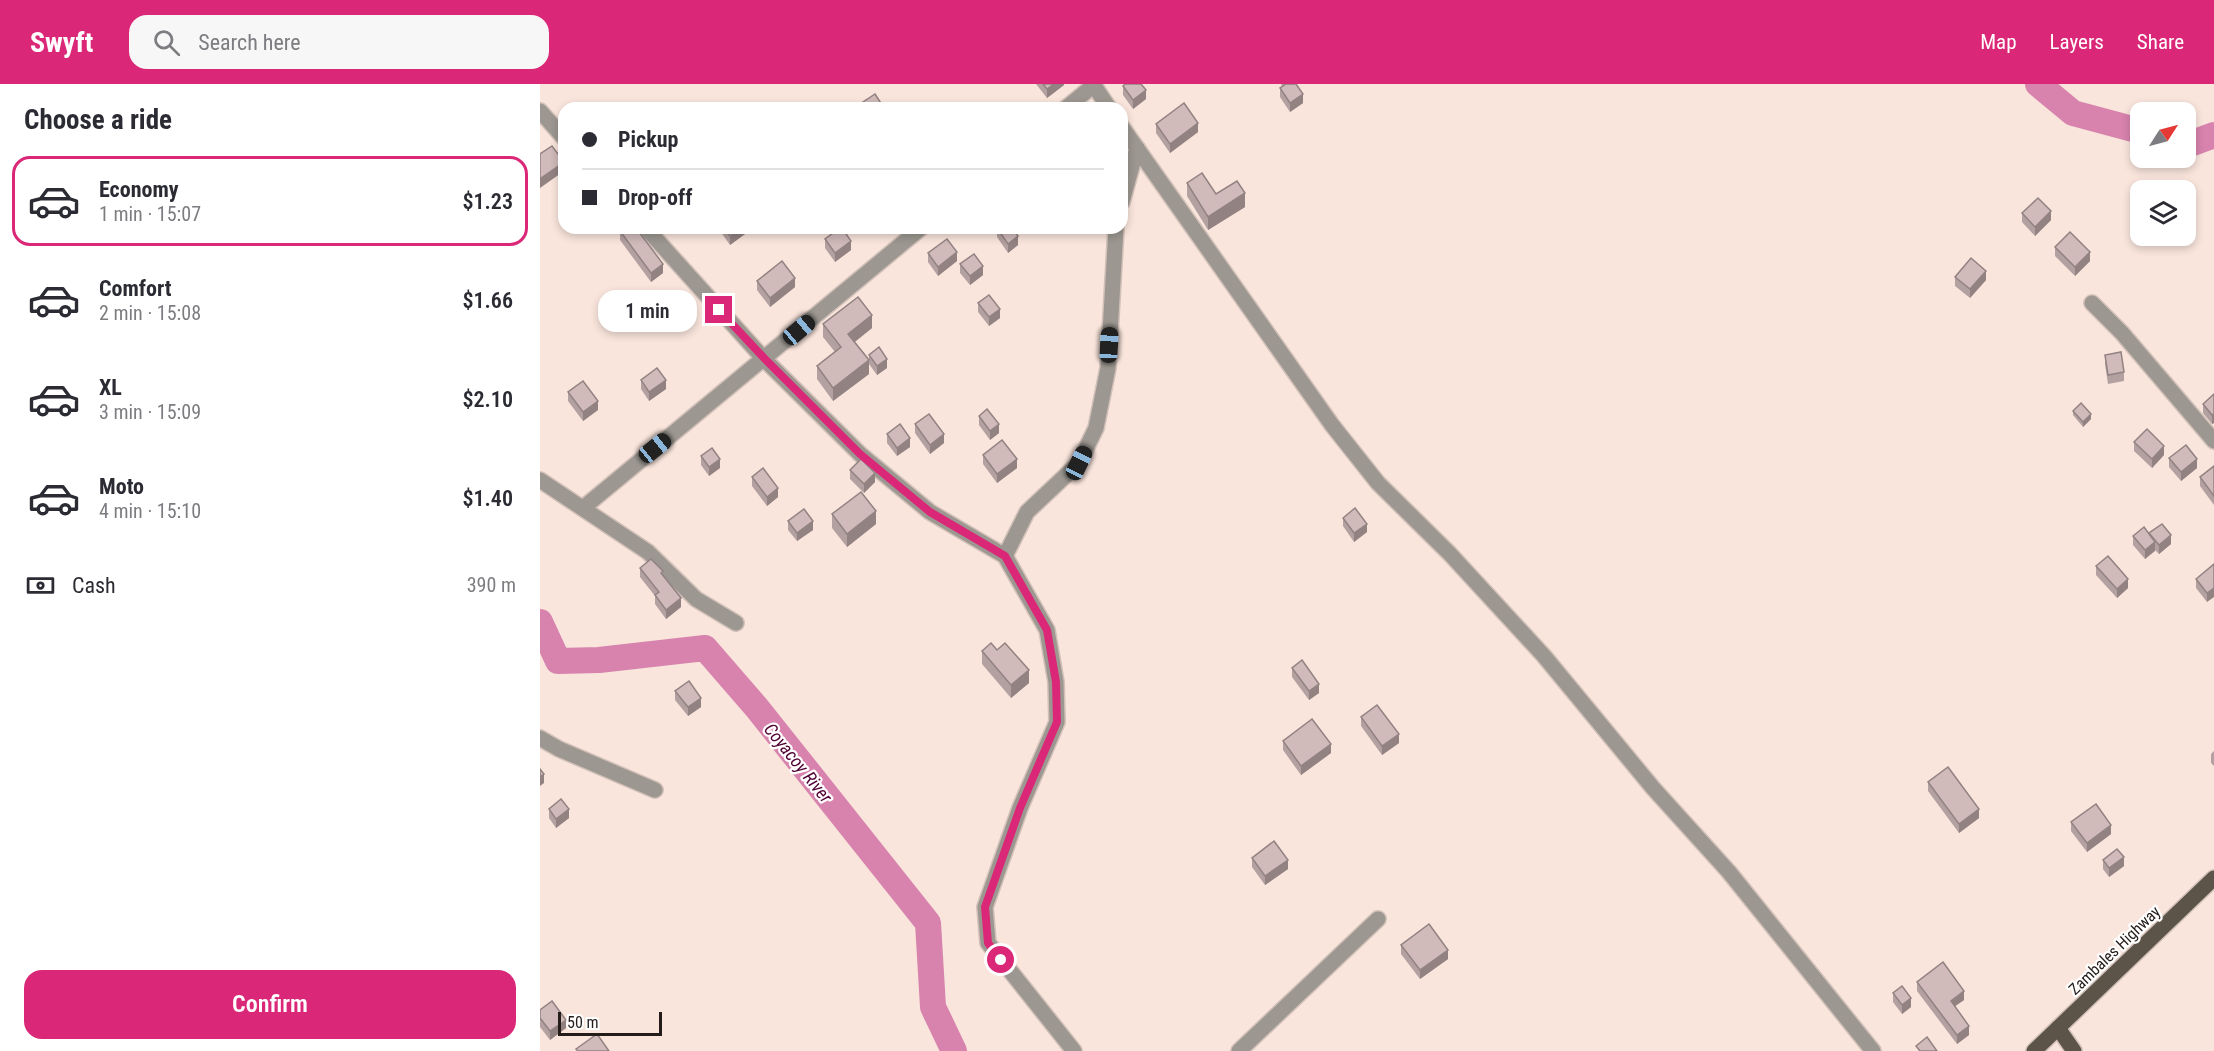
<!DOCTYPE html>
<html lang="en">
<head>
<meta charset="utf-8">
<style>
  :root { --surface:#fff; --page:#f7f7f7; --text:#2b2b33; --muted:#7c7c81; --line:#e1e1e2; --accent:#db2777 }
  body { margin:0; font-family:"Roboto Condensed",sans-serif; background:var(--page); color:var(--text); height:100vh; display:flex; flex-direction:column; font-size:22px; white-space:nowrap }
  * { box-sizing:border-box; margin:0 }
  p { font-size:20px; color:var(--muted) }
  .icon { flex:none; width:33px; height:33px; fill:none; stroke:currentColor; stroke-width:2; stroke-linecap:round; stroke-linejoin:round }
  .map { position:relative; flex:1; overflow:hidden }
  .sheet { display:flex; flex-direction:column; background:var(--surface); width:540px }
  .sheet>* { flex:none }
  .banner { position:absolute; left:18px; top:18px; width:570px; height:132px; border-radius:18px; box-shadow:0 3px 9px #0003; display:grid; align-content:center; height:132px; padding:0 24px; background:var(--surface) }
  .needle { width:39px; rotate:54deg }
  .controls { position:absolute; left:1590px; top:18px; display:grid; gap:12px }
  .controls a { display:grid; place-items:center; width:66px; height:66px; border-radius:12px; background:var(--surface); box-shadow:0 3px 9px #0003; font-size:30px }
  .scale { position:absolute; left:18px; bottom:15px; width:104px; box-sizing:border-box; padding-left:6px; border:3px solid #231c19; border-top:0; font-size:16px; line-height:21px; white-space:nowrap; color:#231c19; -webkit-text-stroke:4px #fff; paint-order:stroke }
  .end { position:absolute; width:27px; height:27px; margin:-14px; border:8px solid #db2777; background:#fff; box-shadow:0 0 0 3px #fff }
  .from { border-radius:50% }
  .bubble { position:absolute; height:42px; border-radius:18px; background:var(--surface); box-shadow:0 3px 9px #0003; font-size:20px; font-weight:600; line-height:42px; text-align:center }
  .car { position:absolute; width:18px; height:36px; margin:-18px -9px; border-radius:8px; box-shadow:0 0 4px 2px #0007; background:linear-gradient(#222 24%,#8ab4d8 0 40%,#222 0 76%,#8ab4d8 0 86%,#222 0) }
  .banner b { display:flex; align-items:center; gap:21px; height:57px; font-size:22px }
  .banner b+b { border-top:2px solid var(--line) }
  .banner i { width:15px; height:15px; background:var(--text) }
  ul { padding:0; list-style:none }
  li { display:flex; align-items:center; gap:18px; height:90px; margin:0 12px 9px; padding:0 12px; border:3px solid transparent; border-radius:18px }
  li div { flex:1 }
  li b { display:block; font-size:22px }
  li em { font-style:normal; font-weight:600 }
  li.selected { border-color:var(--accent) }
  li>.icon { width:54px; height:54px; stroke-width:1.5 }
  h2 { padding:0 24px; font-size:27px; line-height:72px }
  .pay { display:flex; align-items:center; gap:15px; height:66px; padding:0 24px; font-size:22px }
  .pay p { margin-inline-start:auto }
  .primary-button { display:flex; gap:12px; margin-top:auto; padding:12px 24px }
  .primary-button a { flex:1; height:69px; border-radius:18px; background:var(--accent); color:#fff; font-size:24px; font-weight:600; line-height:69px; text-align:center }
  header { display:flex; align-items:center; gap:36px; box-sizing:border-box; height:84px; padding:0 30px; background:var(--accent); color:#fff }
  header strong { font-size:28px }
  nav { display:flex; gap:33px; margin-inline-start:auto; font-size:21px }
  .search { width:420px; height:54px; background:var(--page); display:flex; align-items:center; gap:15px; box-sizing:border-box; padding:0 21px; border-radius:18px; color:var(--muted); font-size:22px }
  main { display:flex; flex:1; min-height:0 }
  .map>svg:first-child { display:block }
  .lines { fill:none; stroke-linecap:round; stroke-linejoin:round }
  .river { stroke:#d783ad; stroke-width:26 }
  .minor-casing { stroke:#d2c1b9; stroke-width:18 }
  .major-casing { stroke:#d2c1b9; stroke-width:18 }
  .minor { stroke:#9c9790; stroke-width:15 }
  .major { stroke:#5c5448; stroke-width:15 }
  .wall { fill:#b3a0a0 }
  .shaded-wall { fill:#928282 }
  .building { fill:#d0baba; stroke:#928282; stroke-width:1.5 }
  .route { stroke:#db2777; stroke-width:8 }
  .labels { text-anchor:middle; stroke-width:4.5; stroke-linejoin:round; paint-order:stroke }
  .street-label { font-size:16px; fill:#231c19; stroke:#fff }
  .water-label { font-size:18px; font-style:italic; fill:#510335; stroke:#fff }
</style>
</head>
<body>
<header>
<strong>Swyft</strong>
<div class="search"><svg class="icon" aria-label="search" viewBox="0 0 24 24"><circle cx="10" cy="10" r="6"/><path d="M15 15l6 6"/></svg>Search here</div>
<nav><a>Map</a><a>Layers</a><a>Share</a></nav>
</header>
<main>
<section class="sheet">
<h2>Choose a ride</h2>
<ul>
<li class="selected"><svg class="icon" aria-label="car" viewBox="0 0 24 24"><path d="M5 17H2v-5l4-1 3-4h7l3 4 3 1v5h-3M9 17h6M6 11h13"/><circle cx="7" cy="17" r="2"/><circle cx="17" cy="17" r="2"/></svg><div><b>Economy</b><p>1 min · 15:07</p></div><em>$1.23</em></li>
<li><svg class="icon" aria-label="car" viewBox="0 0 24 24"><path d="M5 17H2v-5l4-1 3-4h7l3 4 3 1v5h-3M9 17h6M6 11h13"/><circle cx="7" cy="17" r="2"/><circle cx="17" cy="17" r="2"/></svg><div><b>Comfort</b><p>2 min · 15:08</p></div><em>$1.66</em></li>
<li><svg class="icon" aria-label="car" viewBox="0 0 24 24"><path d="M5 17H2v-5l4-1 3-4h7l3 4 3 1v5h-3M9 17h6M6 11h13"/><circle cx="7" cy="17" r="2"/><circle cx="17" cy="17" r="2"/></svg><div><b>XL</b><p>3 min · 15:09</p></div><em>$2.10</em></li>
<li><svg class="icon" aria-label="car" viewBox="0 0 24 24"><path d="M5 17H2v-5l4-1 3-4h7l3 4 3 1v5h-3M9 17h6M6 11h13"/><circle cx="7" cy="17" r="2"/><circle cx="17" cy="17" r="2"/></svg><div><b>Moto</b><p>4 min · 15:10</p></div><em>$1.40</em></li>
</ul>
<div class="pay"><svg class="icon" aria-label="cash" viewBox="0 0 24 24"><path d="M3 7h18v10H3z"/><circle cx="12" cy="12" r="2"/></svg>Cash<p>390 m</p></div>
<div class="primary-button"><a>Confirm</a></div>
</section>
<div class="map">
<svg width="1674" height="967" viewBox="0 0 1674 967">
  <rect width="100%" height="100%" fill="#f9e5dc"/>
  <g class="lines">
    <g class="river">
      <path d="M1498,0L1533,29L1600,47"/>
      <path d="M1646,59L1650,60L1674,51"/>
      <path d="M0,538L18,577L59,576L165,564L217,624L388,839L393,923L414,967"/>
    </g>
    <g class="minor-casing">
      <g id="minor">
        <path d="M553,0L569,24"/>
        <path d="M526,24L554,1"/>
        <path d="M0,27L24,54"/>
        <path d="M582,43L792,341L838,399L910,470L1004,572L1113,704L1189,788L1333,967"/>
        <path d="M582,118L597,64"/>
        <path d="M106,144L224,275L320,370L390,428L465,472L507,546L516,598L517,638L480,724L445,823L448,859L534,967"/>
        <path d="M1552,219L1582,249L1674,357"/>
        <path d="M0,396L108,468L156,515L196,539"/>
        <path d="M43,424L381,144"/>
        <path d="M465,472L487,428L539,379L556,344L568,284L576,144"/>
        <path d="M0,654L19,665L115,706"/>
        <path d="M699,967L838,835"/>
      </g>
    </g>
    <g class="major-casing">
      <g id="major">
        <path d="M1518,944L1534,967"/>
        <path d="M1494,967L1674,794"/>
      </g>
    </g>
    <use href="#minor" class="minor"/>
    <use href="#major" class="major"/>
  </g>
  <g class="wall">
    <path d="M496,0H524V1L507,14Z"/>
    <path d="M741,0H756L763,19L750,28L740,13V4L742,2Z"/>
    <path d="M583,2L606,15L593,25L583,11Z"/>
    <path d="M616,40L658,48L630,69L616,49Z"/>
    <path d="M647,99L676,110L705,123L668,146L647,112Z"/>
    <path d="M1482,129L1511,136L1495,152L1482,138Z"/>
    <path d="M178,144H205V150L190,161Z"/>
    <path d="M457,144L478,161L468,169L457,153Z"/>
    <path d="M80,147L123,189L111,198L80,156Z"/>
    <path d="M285,155L311,166L295,178L285,164Z"/>
    <path d="M1515,163L1550,177L1535,192L1515,172Z"/>
    <path d="M388,169L417,177L398,192L388,178Z"/>
    <path d="M420,180L443,191L430,201L420,189Z"/>
    <path d="M1415,193L1446,196L1430,214L1415,202Z"/>
    <path d="M217,197L255,203L230,223L217,206Z"/>
    <path d="M438,219L460,234L449,242L438,228Z"/>
    <path d="M283,240L332,244L315,258L329,276V271L347,284L337,291L329,280V290L293,317L277,295V282L295,268L283,253Z"/>
    <path d="M1565,271L1584,288V297L1568,300L1565,280Z"/>
    <path d="M101,296L126,305L109,317L101,305Z"/>
    <path d="M28,308L58,326L43,337L28,317Z"/>
    <path d="M1674,310V339L1672,340L1663,329V320Z"/>
    <path d="M1533,327L1551,335L1543,343L1533,331Z"/>
    <path d="M439,332L459,349L450,356L439,341Z"/>
    <path d="M375,340L404,359L390,370L375,349Z"/>
    <path d="M347,350L370,363L357,372L347,359Z"/>
    <path d="M1594,358L1624,371L1612,384L1594,367Z"/>
    <path d="M443,371L477,384L457,399L443,380Z"/>
    <path d="M161,372L180,384L169,392L161,381Z"/>
    <path d="M1629,374L1657,384L1641,397L1629,383Z"/>
    <path d="M1674,382V421L1660,402V393Z"/>
    <path d="M310,386L335,398L324,409L310,395Z"/>
    <path d="M212,393L238,413L227,422L212,402Z"/>
    <path d="M292,430L336,440L307,463L292,444Z"/>
    <path d="M803,434L827,448L814,458L803,442Z"/>
    <path d="M248,437L273,446L257,457L248,446Z"/>
    <path d="M1609,450L1631,460L1619,470L1615,466L1605,475L1593,461V452Z"/>
    <path d="M1674,480L1667,518L1656,504V495Z"/>
    <path d="M1556,482L1588,504L1577,514L1556,491Z"/>
    <path d="M100,484L123,491L141,523L126,535L115,520V512L100,493Z"/>
    <path d="M442,567L489,599L471,614L442,580Z"/>
    <path d="M752,584L779,609L769,616L752,593Z"/>
    <path d="M135,607L161,623L148,632L135,616Z"/>
    <path d="M821,633L859,659L842,671L821,642Z"/>
    <path d="M743,657L791,669L761,691L743,666Z"/>
    <path d="M1674,667V682L1671,679V670Z"/>
    <path d="M1388,698L1439,734L1419,749L1388,707Z"/>
    <path d="M9,725L29,734L16,744L9,734Z"/>
    <path d="M1531,738L1571,750L1547,768L1531,747Z"/>
    <path d="M712,774L748,785L725,801L712,783Z"/>
    <path d="M1563,776L1584,782L1569,793L1563,785Z"/>
    <path d="M861,861L908,875L880,895L861,870Z"/>
    <path d="M1377,898L1424,916L1415,922L1429,951L1417,960L1377,907Z"/>
    <path d="M1353,909L1371,923L1362,930L1353,918Z"/>
    <path d="M0,926L26,944L10,956L0,943Z"/>
  </g>
  <g class="shaded-wall">
    <path d="M514,0H524V1L507,14V5Z"/>
    <path d="M606,6V15L593,25V16Z"/>
    <path d="M763,10V19L750,28V19Z"/>
    <path d="M658,39V48L630,69V60Z"/>
    <path d="M24,78V87L0,104V95Z"/>
    <path d="M705,109V123L668,146V133Z"/>
    <path d="M1511,127V136L1495,152V143Z"/>
    <path d="M201,144H205V150L190,161V152Z"/>
    <path d="M478,152V161L468,169V160Z"/>
    <path d="M311,157V166L295,178V169Z"/>
    <path d="M417,168V177L398,192V183Z"/>
    <path d="M1550,168V177L1535,192V183Z"/>
    <path d="M123,180V189L111,198V189Z"/>
    <path d="M443,182V191L430,201V192Z"/>
    <path d="M1446,187V196L1430,214V205Z"/>
    <path d="M255,194V203L230,223V214Z"/>
    <path d="M460,225V234L449,242V233Z"/>
    <path d="M332,231V244L308,263V250Z"/>
    <path d="M347,275V284L337,291V282Z"/>
    <path d="M329,276V290L293,317V304Z"/>
    <path d="M126,296V305L109,317V308Z"/>
    <path d="M58,317V326L43,337V328Z"/>
    <path d="M1551,330V335L1543,343V338Z"/>
    <path d="M1674,330V339L1672,340V331Z"/>
    <path d="M459,340V349L450,356V347Z"/>
    <path d="M404,350V359L390,370V361Z"/>
    <path d="M370,354V363L357,372V364Z"/>
    <path d="M1624,362V371L1612,384V375Z"/>
    <path d="M180,375V384L169,392V383Z"/>
    <path d="M477,375V384L457,399V390Z"/>
    <path d="M1657,375V384L1641,397V388Z"/>
    <path d="M335,389V398L324,409V400Z"/>
    <path d="M238,404V413L227,422V413Z"/>
    <path d="M336,427V440L307,463V450Z"/>
    <path d="M273,437V446L257,457V449Z"/>
    <path d="M827,440V448L814,458V449Z"/>
    <path d="M1631,451V460L1619,470V461Z"/>
    <path d="M1615,458V467L1605,475V466Z"/>
    <path d="M1588,495V504L1577,514V505Z"/>
    <path d="M1674,504V513L1667,518V509Z"/>
    <path d="M141,514V523L126,535V526Z"/>
    <path d="M489,586V599L471,614V601Z"/>
    <path d="M779,600V609L769,616V607Z"/>
    <path d="M161,614V623L148,632V623Z"/>
    <path d="M859,650V659L842,671V662Z"/>
    <path d="M791,660V669L761,691V682Z"/>
    <path d="M4,690V699L0,702V693Z"/>
    <path d="M29,725V734L16,744V735Z"/>
    <path d="M1439,725V734L1419,749V740Z"/>
    <path d="M1571,741V750L1547,768V759Z"/>
    <path d="M1584,773V782L1569,793V784Z"/>
    <path d="M748,776V785L725,801V792Z"/>
    <path d="M908,866V875L880,895V886Z"/>
    <path d="M1424,907V916L1411,925V917Z"/>
    <path d="M1371,914V923L1362,930V921Z"/>
    <path d="M26,936V944L10,956V947Z"/>
    <path d="M1429,942V951L1417,960V951Z"/>
  </g>
  <g class="building">
    <path d="M503,0H514L507,5Z"/>
    <path d="M585,0H601L606,6L593,16L583,2Z"/>
    <path d="M746,0H756L763,10L750,19L740,4Z"/>
    <path d="M335,10L344,24H314Z"/>
    <path d="M644,19L658,39L630,60L616,40Z"/>
    <path d="M12,62L24,78L0,95V70Z"/>
    <path d="M662,89L676,110L697,97L705,109L668,133L647,99Z"/>
    <path d="M1498,114L1511,127L1495,143L1482,129Z"/>
    <path d="M84,144H96L123,180L111,189L80,147Z"/>
    <path d="M184,144H201L190,152Z"/>
    <path d="M300,144H302L311,157L295,169L285,155Z"/>
    <path d="M457,144H472L478,152L468,160Z"/>
    <path d="M1530,148L1550,168L1535,183L1515,163Z"/>
    <path d="M407,155L417,168L398,183L388,169Z"/>
    <path d="M434,170L443,182L430,192L420,180Z"/>
    <path d="M1431,174L1446,187L1430,205L1415,193Z"/>
    <path d="M242,177L255,194L230,214L217,197Z"/>
    <path d="M449,211L460,225L449,233L438,219Z"/>
    <path d="M318,213L332,231L308,250L329,276L293,304L277,282L301,263L283,240Z"/>
    <path d="M339,263L347,275L337,282L329,271Z"/>
    <path d="M1581,268L1584,288L1568,291L1565,271Z"/>
    <path d="M117,284L126,296L109,308L101,296Z"/>
    <path d="M43,297L58,317L43,328L28,308Z"/>
    <path d="M1674,310V330L1672,331L1663,320Z"/>
    <path d="M1541,319L1551,330L1543,338L1533,327Z"/>
    <path d="M447,325L459,340L450,347L439,332Z"/>
    <path d="M389,330L404,350L390,361L375,340Z"/>
    <path d="M360,340L370,354L357,364L347,350Z"/>
    <path d="M1607,345L1624,362L1612,375L1594,358Z"/>
    <path d="M462,356L477,375L457,390L443,371Z"/>
    <path d="M1646,361L1657,375L1641,388L1629,374Z"/>
    <path d="M172,364L180,375L169,383L161,372Z"/>
    <path d="M321,375L335,389L324,400L310,386Z"/>
    <path d="M1674,382V412L1660,393Z"/>
    <path d="M223,384L238,404L227,413L212,393Z"/>
    <path d="M321,408L336,427L307,450L292,430Z"/>
    <path d="M815,424L827,440L814,449L803,434Z"/>
    <path d="M264,425L273,437L257,449L248,437Z"/>
    <path d="M1622,440L1631,451L1619,461L1609,449Z"/>
    <path d="M1604,443L1615,458L1605,466L1593,452Z"/>
    <path d="M1568,472L1588,495L1577,505L1556,482Z"/>
    <path d="M111,475L123,487L121,489L141,514L126,526L115,511L119,508L100,484Z"/>
    <path d="M1674,480V504L1667,509L1656,495Z"/>
    <path d="M451,559L457,566L465,559L489,586L471,601L442,567Z"/>
    <path d="M762,576L779,600L769,607L752,584Z"/>
    <path d="M149,597L161,614L148,623L135,607Z"/>
    <path d="M837,621L859,650L842,662L821,633Z"/>
    <path d="M772,635L791,660L761,682L743,657Z"/>
    <path d="M1408,683L1439,725L1419,740L1388,698Z"/>
    <path d="M0,685L4,690L0,693Z"/>
    <path d="M21,715L29,725L16,735L9,725Z"/>
    <path d="M1556,720L1571,741L1547,759L1531,738Z"/>
    <path d="M734,757L748,776L725,792L712,774Z"/>
    <path d="M1577,765L1584,773L1569,784L1563,776Z"/>
    <path d="M889,840L908,866L880,886L861,861Z"/>
    <path d="M1403,878L1424,907L1411,917L1429,942L1417,951L1377,898Z"/>
    <path d="M1362,902L1371,914L1362,921L1353,909Z"/>
    <path d="M12,917L26,936L10,947L0,934V926Z"/>
    <path d="M57,950L69,967H38L36,965Z"/>
    <path d="M1387,953L1397,967H1380L1376,962Z"/>
  </g>
  <g class="lines">
    <path class="route" d="M179,226L224,274L320,370L390,428L465,472L507,546L516,598L517,638L480,724L445,823L448,859L461,876"/>
  </g>
  <g class="labels">
    <g class="street-label">
      <text transform="translate(1574 866) rotate(-44)" y="6">Zambales Highway</text>
    </g>
    <g class="water-label">
      <text transform="translate(258 679) rotate(51)" y="6">Coyacoy River</text>
    </g>
  </g>
</svg>
<div class="controls">
<a><svg class="needle" viewBox="-14 -14 28 28"><path d="M0-13l5 13h-10z" fill="#e53935"/><path d="M0 13l5-13h-10z" fill="#7c7c81"/></svg></a>
<a><svg class="icon" aria-label="layers" viewBox="0 0 24 24"><path d="M12 4l9 5-9 5-9-5zM3 14l9 5 9-5"/></svg></a>
</div>
<div class="scale">50 m</div>
<i class="end from" style="left:461px;top:876px"></i>
<i class="end" style="left:179px;top:226px"></i>
<div class="bubble" style="left:58px;top:206px;width:99px">1 min</div>
<i class="car" style="left:259px;top:246px;rotate:50deg"></i>
<i class="car" style="left:569px;top:261px;rotate:3deg"></i>
<i class="car" style="left:115px;top:364px;rotate:51deg"></i>
<i class="car" style="left:539px;top:379px;rotate:26deg"></i>
<div class="banner">
<b><i class="from"></i>Pickup</b>
<b><i></i>Drop-off</b>
</div>
</div>
</main>
</body>
</html>
